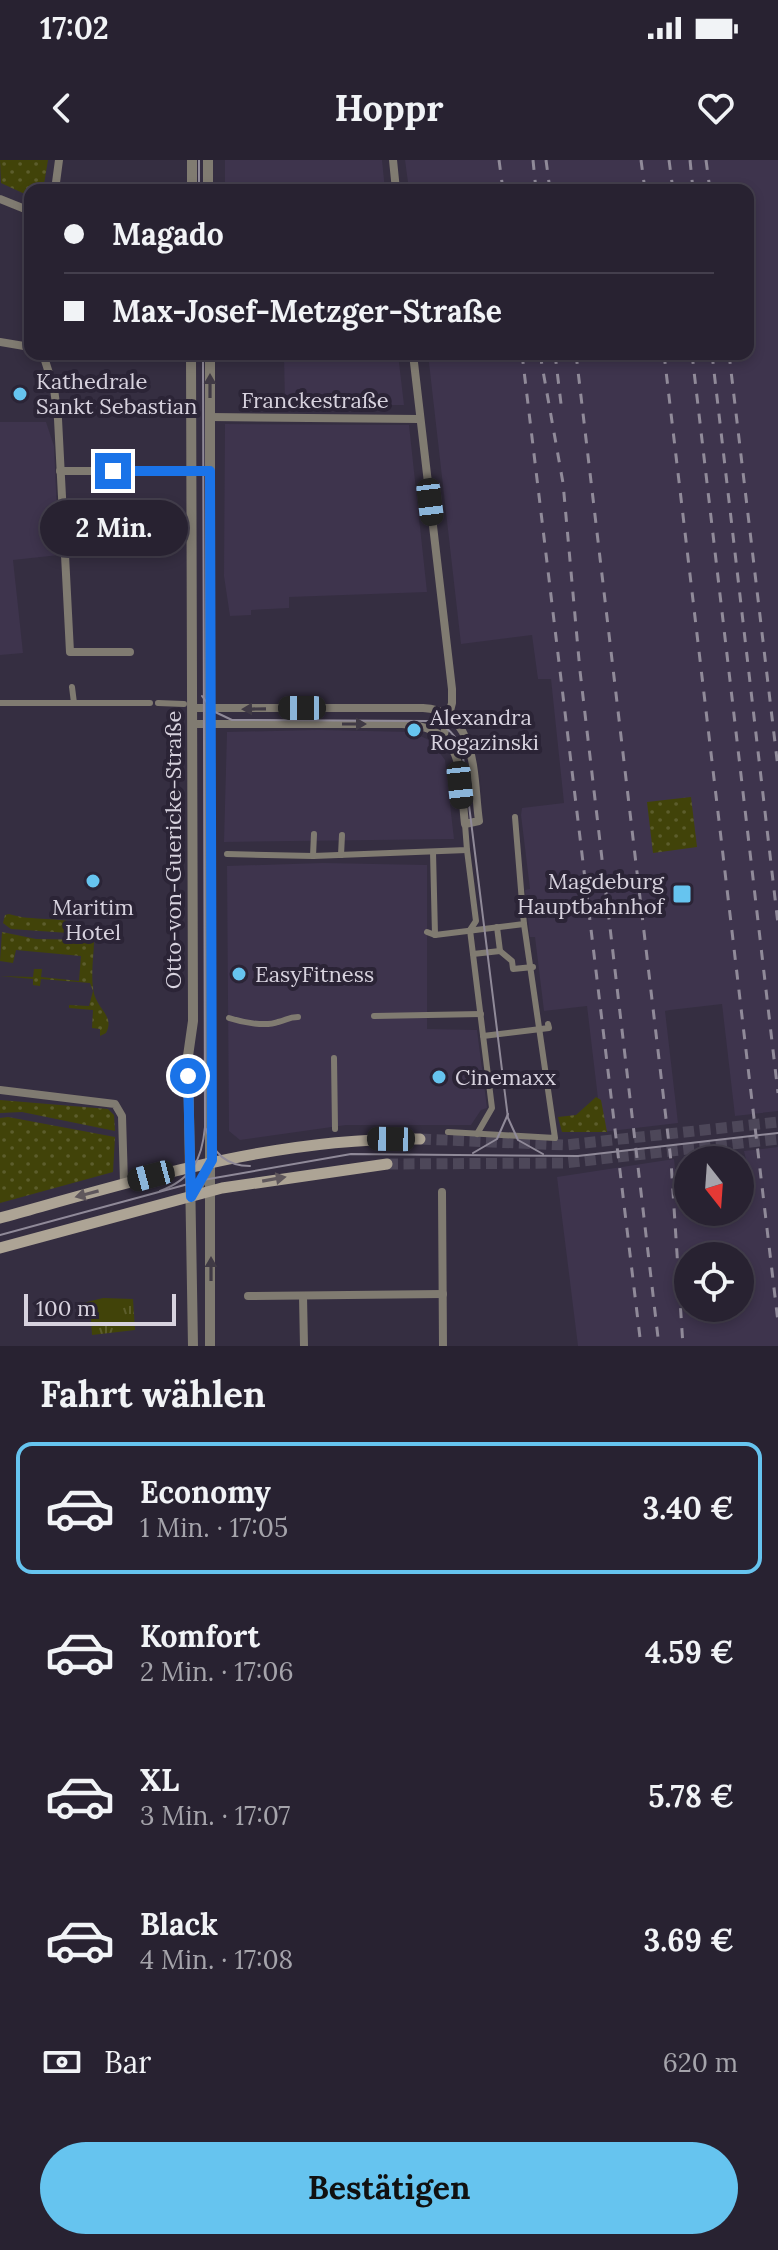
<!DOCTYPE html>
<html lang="de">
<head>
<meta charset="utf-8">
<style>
  :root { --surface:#282231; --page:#342f3d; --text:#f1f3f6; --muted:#a5a4ab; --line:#443f4d; --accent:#66c4ef }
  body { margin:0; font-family:Lora,serif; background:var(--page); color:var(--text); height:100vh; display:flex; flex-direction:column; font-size:30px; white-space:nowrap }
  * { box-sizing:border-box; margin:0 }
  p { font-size:26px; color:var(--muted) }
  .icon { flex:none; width:44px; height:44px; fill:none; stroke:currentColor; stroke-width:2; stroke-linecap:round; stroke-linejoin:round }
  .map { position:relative; height:1186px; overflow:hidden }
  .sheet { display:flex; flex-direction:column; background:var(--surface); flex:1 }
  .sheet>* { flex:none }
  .guide { position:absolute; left:24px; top:24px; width:730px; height:176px; border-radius:16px; box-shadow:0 4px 12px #0003,0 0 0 2px var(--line); display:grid; align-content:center; height:176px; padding:0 40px; background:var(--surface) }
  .needle { width:52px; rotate:163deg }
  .fabs { position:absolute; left:674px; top:986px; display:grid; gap:16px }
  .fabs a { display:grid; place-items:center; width:80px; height:80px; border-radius:50%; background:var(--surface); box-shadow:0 4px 12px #0003,0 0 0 2px var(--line); font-size:40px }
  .scale { position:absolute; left:24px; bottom:20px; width:152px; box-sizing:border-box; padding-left:8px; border:4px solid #d7d2de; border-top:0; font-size:22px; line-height:28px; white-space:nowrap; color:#d7d2de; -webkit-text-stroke:6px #2b2436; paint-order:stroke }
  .end { position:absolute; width:36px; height:36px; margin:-18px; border:10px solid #1a73e8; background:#fff; box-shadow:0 0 0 4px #fff }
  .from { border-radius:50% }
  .bubble { position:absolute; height:56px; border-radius:28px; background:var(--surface); box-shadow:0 4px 12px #0003,0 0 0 2px var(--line); font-size:26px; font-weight:700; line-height:56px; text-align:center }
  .car { position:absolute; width:24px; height:48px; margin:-24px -12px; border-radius:10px; box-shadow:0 0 6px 2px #0007; background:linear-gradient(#222 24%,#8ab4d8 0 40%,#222 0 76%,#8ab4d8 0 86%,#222 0) }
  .guide b { display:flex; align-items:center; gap:28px; height:76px; font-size:30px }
  .guide b+b { border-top:2px solid var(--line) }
  .guide i { width:20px; height:20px; background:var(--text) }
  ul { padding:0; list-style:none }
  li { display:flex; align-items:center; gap:24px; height:132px; margin:0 16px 12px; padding:0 24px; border:4px solid transparent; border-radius:16px }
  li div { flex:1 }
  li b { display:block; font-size:30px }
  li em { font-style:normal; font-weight:700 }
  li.active { border-color:var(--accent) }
  li>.icon { width:72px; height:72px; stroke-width:1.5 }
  h2 { padding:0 40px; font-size:36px; line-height:96px }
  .pay { display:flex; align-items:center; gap:20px; height:88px; padding:0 40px; font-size:30px }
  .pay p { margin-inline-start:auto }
  .primary-button { display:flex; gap:16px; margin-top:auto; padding:16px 40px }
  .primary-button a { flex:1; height:92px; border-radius:48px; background:var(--accent); color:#111; font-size:32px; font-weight:700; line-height:92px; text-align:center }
  .status { display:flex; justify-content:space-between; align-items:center; height:56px; padding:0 40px; background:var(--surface); direction:ltr }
  .status svg { height:22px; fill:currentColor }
  header { display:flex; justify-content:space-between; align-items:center; height:104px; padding:0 40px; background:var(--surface); font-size:36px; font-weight:700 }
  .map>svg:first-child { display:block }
  .built { fill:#3e344d; fill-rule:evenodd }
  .grass { fill:url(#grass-dots) }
  .park { fill:url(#park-tufts) }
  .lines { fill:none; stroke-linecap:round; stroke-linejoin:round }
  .secondary-tunnel { stroke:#4d4759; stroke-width:11; stroke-dasharray:11 5.5; stroke-linecap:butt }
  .pedestrian { stroke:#807b71; stroke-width:6 }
  .minor { stroke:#807b71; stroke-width:8 }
  .tertiary { stroke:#807b71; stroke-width:10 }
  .secondary { stroke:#ada495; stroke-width:11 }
  .tram { stroke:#908a99; stroke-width:2 }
  .rail { stroke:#908a99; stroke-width:3; stroke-dasharray:10 10; stroke-linecap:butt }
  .oneway { fill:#403a45 }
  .oneway2 { fill:#5f575c }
  .route { stroke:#1a73e8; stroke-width:10 }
  .poi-dot { fill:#66c4ef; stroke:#2b2436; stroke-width:3 }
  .labels { text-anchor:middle; stroke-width:8; stroke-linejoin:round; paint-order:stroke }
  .poi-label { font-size:22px; fill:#d7d2de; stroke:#2b2436; text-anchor:start }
  .street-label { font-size:22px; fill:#d7d2de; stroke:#2b2436 }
</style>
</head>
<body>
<div class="status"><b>17:02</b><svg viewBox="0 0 49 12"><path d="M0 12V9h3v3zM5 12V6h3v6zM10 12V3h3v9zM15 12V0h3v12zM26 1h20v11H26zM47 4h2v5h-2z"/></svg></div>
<header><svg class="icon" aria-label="back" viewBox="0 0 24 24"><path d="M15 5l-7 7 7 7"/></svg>Hoppr<svg class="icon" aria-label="heart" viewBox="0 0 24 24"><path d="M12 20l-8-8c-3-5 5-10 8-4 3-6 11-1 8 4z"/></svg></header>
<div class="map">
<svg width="778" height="1186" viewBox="0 0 778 1186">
  <defs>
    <pattern id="grass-dots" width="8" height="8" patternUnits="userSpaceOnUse" patternTransform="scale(2)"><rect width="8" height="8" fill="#414309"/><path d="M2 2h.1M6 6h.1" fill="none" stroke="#5c5d2c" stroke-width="1.8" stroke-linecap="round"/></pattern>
    <pattern id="park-tufts" width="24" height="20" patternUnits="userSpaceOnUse" patternTransform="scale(2)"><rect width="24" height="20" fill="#414309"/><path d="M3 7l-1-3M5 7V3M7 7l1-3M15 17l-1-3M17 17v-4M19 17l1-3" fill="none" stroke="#5c5d2c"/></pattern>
  </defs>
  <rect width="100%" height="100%" fill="#352e41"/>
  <g class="built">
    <path d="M225,0H382L385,30H225Z"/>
    <path d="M405,0H778V951L735,956L722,844L670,850L665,851L678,963L602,972L587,846L544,851L535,777H530L526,741L525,730L530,729L521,655L522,648L564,643L551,519H538L532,475L461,484L428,194H748V30H409Z"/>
    <path d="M284,194H398L404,245L285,246Z"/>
    <path d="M0,262H46L54,286L59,395L13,400L23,493L0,495Z"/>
    <path d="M225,264L409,265L427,432L289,437V448L251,450V455L230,456L224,416Z"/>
    <path d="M318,570L412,572L431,581L445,600L454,679L224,682L227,572Z"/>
    <path d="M323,703L427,705V869L477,870L487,948L481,950L471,965H346L240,980L229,971L227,706Z"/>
    <path d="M778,987V1186H578L557,1017L674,999L675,1009L688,1008V1052H740V1001L746,1000L744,991ZM688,1096H740V1148H688Z"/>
  </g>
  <g class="grass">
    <path d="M0,0H48L43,30H30L27,35L1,23Z"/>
    <path d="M691,637L697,687L653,693L647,642Z"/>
    <path d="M9,754C33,762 59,755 83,766V774L11,769L3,763L5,755Z"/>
    <path d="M2,772L36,779L94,780C94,796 89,824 96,839C101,851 114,858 106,873L100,876V869L92,868L93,850L69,848V845L89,846L93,831L90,823L41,819L40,826L33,825V819L0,816L33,817L34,809H42L41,817L79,821L81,796L16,790L13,803L0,801Z"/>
    <path d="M596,937L601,940L607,972H562L558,957L576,955Z"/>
    <path d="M0,940L108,949L114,955L115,971L22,952L0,953Z"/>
    <path d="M8,957L115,977L113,1012L0,1043V958Z"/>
  </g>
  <path class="park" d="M103,1138L133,1139L135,1170L92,1175L91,1159L83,1143Z"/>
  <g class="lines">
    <g class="secondary-tunnel">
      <path d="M420,979L566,985L778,962"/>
      <path d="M387,1004L564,1003L778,979"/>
    </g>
    <g class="pedestrian">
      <path d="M72,527L74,543"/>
      <path d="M0,543H150"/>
      <path d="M158,543L184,544"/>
      <path d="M515,657L523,754"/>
      <path d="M467,690L476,761L470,770L492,948L477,974"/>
      <path d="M433,692L435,775"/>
      <path d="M227,694L313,696L467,690L465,664"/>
      <path d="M341,695L342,675"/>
      <path d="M313,696L314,674"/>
      <path d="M497,767L500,791L512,801L513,809L533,807"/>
      <path d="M427,772L435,775L524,764L523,754L530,753"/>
      <path d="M473,794L500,791"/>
      <path d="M374,856L481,854"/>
      <path d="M229,858C241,862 265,867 278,862C287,860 288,857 298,857"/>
      <path d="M483,876L549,868L548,864"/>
      <path d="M334,898L335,969"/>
      <path d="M448,972L555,978L524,764"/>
    </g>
    <g class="minor">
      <path d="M393,0L396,30"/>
      <path d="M55,30L59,0"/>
      <path d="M0,39L30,51"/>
      <path d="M0,182L30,187"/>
      <path d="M43,194L54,229L58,259L70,492H130"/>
      <path d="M413,194L452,529V543L444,574"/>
      <path d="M210,257L419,259"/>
      <path d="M60,311H210"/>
      <path d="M192,548H423C479,550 473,620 479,661L465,664C459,612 467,567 402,564H192"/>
      <path d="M0,930L115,944L122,956L124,1023"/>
      <path d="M442,1032L443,1186"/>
      <path d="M248,1136L443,1134"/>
      <path d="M303,1136L304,1186"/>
    </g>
    <g class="tertiary">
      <path d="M192,0V30"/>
      <path d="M208,0V30"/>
      <path d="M191,194L193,861L188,896L193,1186"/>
      <path d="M210,194V1186"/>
      <path d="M191,1037L209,1009"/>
    </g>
    <g class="secondary">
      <path d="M0,1058C138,1020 275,977 420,979"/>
      <path d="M0,1088L222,1028L387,1004"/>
    </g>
    <g class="tram">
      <path d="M199,0V30"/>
      <path d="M202,536L213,551L232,560L427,561C448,564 459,577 463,597L508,958L518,980L543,994"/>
      <path d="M206,969C212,992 225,1006 250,1006"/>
      <path d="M473,993L497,979L508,954"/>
      <path d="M160,1031C192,1019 202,1000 205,967L203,194"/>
      <path d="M0,1075L203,1020L351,994L578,996L778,973"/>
    </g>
    <g class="rail">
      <path d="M499,0L503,30"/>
      <path d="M533,0L536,30"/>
      <path d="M546,0L550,30"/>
      <path d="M641,0L645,30"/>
      <path d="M669,0L673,30"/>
      <path d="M690,0L693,30"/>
      <path d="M706,0L710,30"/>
      <path d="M522,194L641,1186"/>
      <path d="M540,194L563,323L580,511L659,1186"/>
      <path d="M555,194L562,252"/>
      <path d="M576,194L671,1001L683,1186"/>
      <path d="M664,194L778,1162"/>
      <path d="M692,194L778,933"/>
      <path d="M712,194L778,764"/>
      <path d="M729,194L778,608"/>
    </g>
  </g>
  <defs><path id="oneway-solid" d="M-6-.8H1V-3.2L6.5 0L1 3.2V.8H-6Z" transform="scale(2)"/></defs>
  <g class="oneway">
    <use href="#oneway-solid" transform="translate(210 226) rotate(-90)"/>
    <use href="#oneway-solid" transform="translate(254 549) rotate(179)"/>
    <use href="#oneway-solid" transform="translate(354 564)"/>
    <use href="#oneway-solid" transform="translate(211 1109) rotate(-90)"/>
  </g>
  <g class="oneway2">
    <use href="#oneway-solid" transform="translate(274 1019) rotate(-10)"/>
    <use href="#oneway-solid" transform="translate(87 1034) rotate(165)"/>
  </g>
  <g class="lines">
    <path class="route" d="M113,311H210L212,1000L191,1037L188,916"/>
  </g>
  <g class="poi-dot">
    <circle cx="20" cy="234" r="8"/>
    <circle cx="414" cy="570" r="8"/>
    <circle cx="93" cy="721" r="8"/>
    <rect x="672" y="724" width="20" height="20" rx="4"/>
    <circle cx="239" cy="814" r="8"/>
    <circle cx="439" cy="917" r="8"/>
  </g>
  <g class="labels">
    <g class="poi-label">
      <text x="36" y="229">Kathedrale<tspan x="36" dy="25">Sankt Sebastian</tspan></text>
      <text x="430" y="565">Alexandra<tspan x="430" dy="25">Rogazinski</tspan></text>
      <text x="664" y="729" text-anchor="end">Magdeburg<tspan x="664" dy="25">Hauptbahnhof</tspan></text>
      <text x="93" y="755" text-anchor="middle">Maritim<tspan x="93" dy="25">Hotel</tspan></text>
      <text x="255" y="822">EasyFitness</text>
      <text x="455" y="925">Cinemaxx</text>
    </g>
    <g class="street-label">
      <text x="315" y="248">Franckestraße</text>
      <text transform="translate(173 690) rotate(-90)" y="8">Otto-von-Guericke-Straße</text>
    </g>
  </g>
</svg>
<div class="fabs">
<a><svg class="needle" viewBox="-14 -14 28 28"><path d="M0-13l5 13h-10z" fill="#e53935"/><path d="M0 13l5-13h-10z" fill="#a5a4ab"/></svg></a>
<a><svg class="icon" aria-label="locate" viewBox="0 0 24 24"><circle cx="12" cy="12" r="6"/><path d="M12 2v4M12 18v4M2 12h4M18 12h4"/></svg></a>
</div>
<div class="scale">100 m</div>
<i class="end from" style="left:188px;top:916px"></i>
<i class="end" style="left:113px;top:311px"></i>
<div class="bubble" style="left:40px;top:340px;width:148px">2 Min.</div>
<i class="car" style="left:430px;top:342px;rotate:173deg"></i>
<i class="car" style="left:302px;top:548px;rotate:270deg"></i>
<i class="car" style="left:460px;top:625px;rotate:174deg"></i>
<i class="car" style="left:391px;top:979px;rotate:271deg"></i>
<i class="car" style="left:151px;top:1016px;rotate:255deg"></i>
<div class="guide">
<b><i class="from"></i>Magado</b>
<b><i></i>Max-Josef-Metzger-Straße</b>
</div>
</div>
<section class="sheet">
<h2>Fahrt wählen</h2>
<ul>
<li class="active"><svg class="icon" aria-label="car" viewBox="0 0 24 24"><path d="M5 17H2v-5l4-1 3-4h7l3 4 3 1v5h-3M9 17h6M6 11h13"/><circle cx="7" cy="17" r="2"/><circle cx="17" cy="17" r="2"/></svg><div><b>Economy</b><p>1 Min. · 17:05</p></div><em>3.40 €</em></li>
<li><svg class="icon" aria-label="car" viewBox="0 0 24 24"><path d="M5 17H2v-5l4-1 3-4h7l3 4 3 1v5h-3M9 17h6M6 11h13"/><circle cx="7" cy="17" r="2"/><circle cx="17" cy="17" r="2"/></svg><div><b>Komfort</b><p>2 Min. · 17:06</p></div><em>4.59 €</em></li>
<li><svg class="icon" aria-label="car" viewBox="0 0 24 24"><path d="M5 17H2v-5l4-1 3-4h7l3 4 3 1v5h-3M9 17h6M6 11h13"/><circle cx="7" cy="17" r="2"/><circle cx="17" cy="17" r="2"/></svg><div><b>XL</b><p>3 Min. · 17:07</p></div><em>5.78 €</em></li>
<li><svg class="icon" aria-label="car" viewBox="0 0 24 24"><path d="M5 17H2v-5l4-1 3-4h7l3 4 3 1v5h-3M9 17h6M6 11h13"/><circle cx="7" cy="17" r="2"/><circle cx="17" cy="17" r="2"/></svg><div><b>Black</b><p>4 Min. · 17:08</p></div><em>3.69 €</em></li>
</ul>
<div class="pay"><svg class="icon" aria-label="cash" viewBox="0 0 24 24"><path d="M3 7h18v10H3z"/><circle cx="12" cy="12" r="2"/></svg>Bar<p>620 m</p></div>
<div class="primary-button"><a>Bestätigen</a></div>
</section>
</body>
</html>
